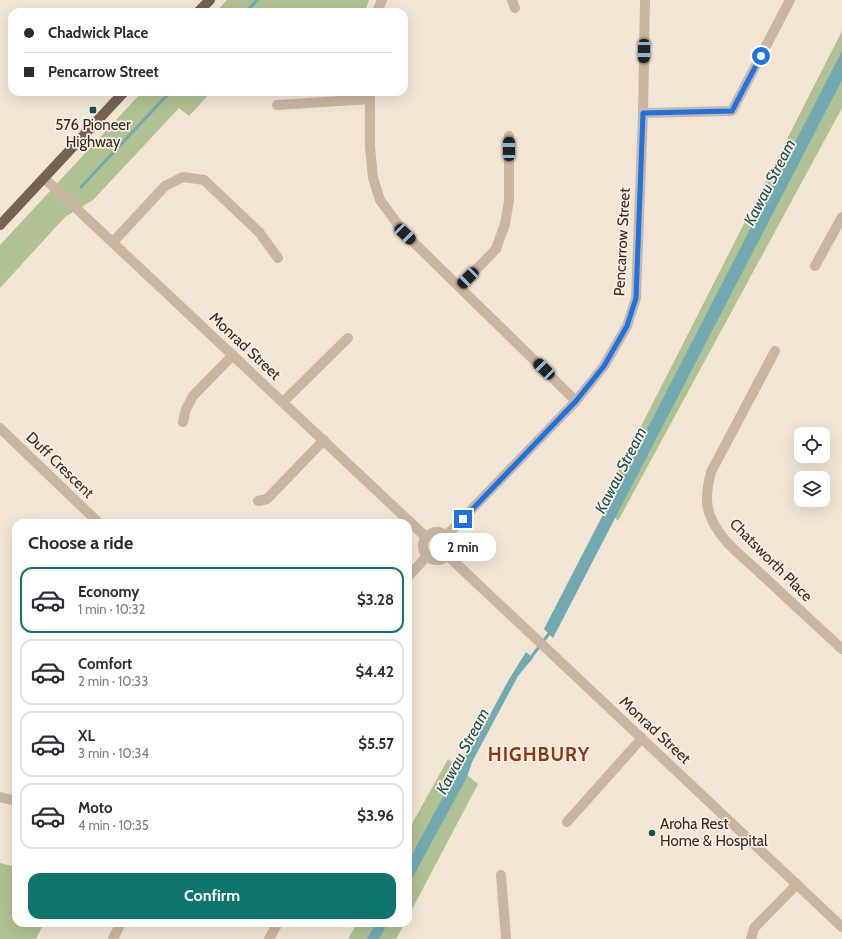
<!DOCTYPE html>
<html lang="en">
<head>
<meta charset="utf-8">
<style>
  :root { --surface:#fff; --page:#f2f2f3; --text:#2b2b33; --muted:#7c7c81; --line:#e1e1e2; --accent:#0f766e }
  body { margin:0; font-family:Cabin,sans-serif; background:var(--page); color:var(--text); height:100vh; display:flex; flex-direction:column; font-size:15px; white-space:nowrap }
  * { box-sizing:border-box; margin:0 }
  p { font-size:13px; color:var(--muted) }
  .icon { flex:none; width:22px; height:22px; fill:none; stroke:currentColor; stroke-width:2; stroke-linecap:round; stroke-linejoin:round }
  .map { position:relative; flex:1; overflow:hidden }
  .drawer { position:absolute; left:12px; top:519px; width:400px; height:408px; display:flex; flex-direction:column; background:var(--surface); border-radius:12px; box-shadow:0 4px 16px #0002 }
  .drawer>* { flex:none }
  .banner { position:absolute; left:8px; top:8px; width:400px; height:88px; border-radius:12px; box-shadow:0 4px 16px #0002; display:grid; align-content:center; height:88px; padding:0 16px; background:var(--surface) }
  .fabs { position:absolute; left:794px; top:427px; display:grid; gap:8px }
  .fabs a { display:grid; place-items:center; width:36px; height:36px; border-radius:8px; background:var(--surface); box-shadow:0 4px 16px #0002; font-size:20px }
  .end { position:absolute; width:18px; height:18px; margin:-9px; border:5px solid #1a73e8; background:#fff; box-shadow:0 0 0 2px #fff }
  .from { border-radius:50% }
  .bubble { position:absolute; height:28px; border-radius:12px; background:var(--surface); box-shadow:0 4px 16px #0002; font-size:13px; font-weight:700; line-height:28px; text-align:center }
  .car { position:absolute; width:12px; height:24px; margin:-12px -6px; border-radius:5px; box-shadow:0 0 3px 1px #0007; background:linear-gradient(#222 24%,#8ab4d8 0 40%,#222 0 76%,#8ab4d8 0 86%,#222 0) }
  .banner b { display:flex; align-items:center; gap:14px; height:38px; font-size:15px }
  .banner b+b { border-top:1px solid var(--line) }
  .banner i { width:10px; height:10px; background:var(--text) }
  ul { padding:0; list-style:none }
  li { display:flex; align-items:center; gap:12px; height:66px; margin:0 8px 6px; padding:0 8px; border:2px solid var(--line); border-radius:12px }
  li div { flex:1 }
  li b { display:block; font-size:15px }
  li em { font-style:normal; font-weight:700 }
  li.selected { border-color:var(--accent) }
  li>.icon { width:36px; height:36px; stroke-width:1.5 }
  h2 { padding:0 16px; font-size:18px; line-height:48px }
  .action { display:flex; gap:8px; margin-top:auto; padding:8px 16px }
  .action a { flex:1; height:46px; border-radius:12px; background:var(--accent); color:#fff; font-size:16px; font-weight:700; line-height:46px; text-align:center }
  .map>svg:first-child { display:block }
  .green { fill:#b0c193 }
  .water { fill:#71abb1 }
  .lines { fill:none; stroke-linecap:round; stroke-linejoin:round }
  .stream { stroke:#71abb1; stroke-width:3 }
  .minor { stroke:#cab5a0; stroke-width:10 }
  .major { stroke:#776153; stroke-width:10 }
  .route { stroke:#1a73e8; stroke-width:5 }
  .poi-dot { fill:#175057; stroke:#faefe0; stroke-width:1.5 }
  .labels { text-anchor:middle; stroke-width:3.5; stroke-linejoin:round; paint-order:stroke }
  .poi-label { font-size:15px; fill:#332924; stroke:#faefe0 }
  .street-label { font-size:15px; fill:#332924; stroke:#faefe0 }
  .water-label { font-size:16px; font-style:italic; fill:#175057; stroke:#faefe0 }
  .district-label { font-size:19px; font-weight:bold; letter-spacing:1px; fill:#883717; stroke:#faefe0 }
</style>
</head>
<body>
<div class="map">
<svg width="842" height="939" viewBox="0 0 842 939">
  <rect width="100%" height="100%" fill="#f2e5d4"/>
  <g class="green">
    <path d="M227,0H369L365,12H216Z"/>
    <path d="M842,31V108L618,521L602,503Z"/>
    <path d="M142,92H211L189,116L179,108L93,200L65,217L0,288V245Z"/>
    <path d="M448,759L478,784L408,917V831Z"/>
    <path d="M0,863L16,867V923H44L36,939H0Z"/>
    <path d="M357,923H405L396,939H348Z"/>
  </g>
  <g class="water">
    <path d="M842,51V80L553,638L544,629Z"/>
    <path d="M526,652L533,658L518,676L472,762L467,777L408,886V862L458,769L492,711L508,681Z"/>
    <path d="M376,923H388L379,939H367Z"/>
  </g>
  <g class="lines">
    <g class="stream">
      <path d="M246,12L257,0"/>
      <path d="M81,187L170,92"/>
      <path d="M529,660L551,631"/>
    </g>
    <g class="minor">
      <path d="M512,0L515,8"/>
      <path d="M377,12L382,0"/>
      <path d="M370,92V147L373,178L380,200L405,234L576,401"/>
      <path d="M277,105L370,99"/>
      <path d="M643,113L732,111L790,0"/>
      <path d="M44,178L426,537"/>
      <path d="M113,242L165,186L183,177L204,180L259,232L278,258"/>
      <path d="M815,266L842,217"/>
      <path d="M460,286L496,249L505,224L509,201V136"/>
      <path d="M775,351L711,472C707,488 704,505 712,520C722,542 744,558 761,574C788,599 815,624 842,649"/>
      <path d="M283,402L348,338"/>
      <path d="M183,422L186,409L193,396L233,355"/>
      <path d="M0,428L99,523"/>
      <path d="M258,501L267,499L324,440"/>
      <circle cx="437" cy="546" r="14"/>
      <path d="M446,536L576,401L604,366L627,326L636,298L643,113L645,0"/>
      <path d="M447,555L842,927"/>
      <path d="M408,577L427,556"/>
      <path d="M0,797L16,801"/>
      <path d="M567,822L642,738"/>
      <path d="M501,875L506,939"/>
      <path d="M113,939L121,923"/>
      <path d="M269,939L278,923"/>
      <path d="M751,939L754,928L797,884"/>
    </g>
    <g class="major">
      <path d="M198,12L210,0"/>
      <path d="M0,225L124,92"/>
    </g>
  </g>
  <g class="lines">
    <path class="route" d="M463,519L576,401L604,366L627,326L636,298L643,113L732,111L761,56"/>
  </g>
  <g class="poi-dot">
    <rect x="89" y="106" width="8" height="8" rx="2"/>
    <circle cx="652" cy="833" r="4"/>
  </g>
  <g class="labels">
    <g class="poi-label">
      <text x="93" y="130">576 Pioneer<tspan x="93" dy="17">Highway</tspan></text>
      <text x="660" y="829" text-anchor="start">Aroha Rest<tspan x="660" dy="17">Home &amp; Hospital</tspan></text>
    </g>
    <g class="street-label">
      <text transform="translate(622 242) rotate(-87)" y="5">Pencarrow Street</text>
      <text transform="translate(245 346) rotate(43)" y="5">Monrad Street</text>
      <text transform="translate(60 465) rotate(44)" y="5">Duff Crescent</text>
      <text transform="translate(771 560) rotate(45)" y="5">Chatsworth Place</text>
      <text transform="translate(655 730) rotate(43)" y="5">Monrad Street</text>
    </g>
    <g class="water-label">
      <text transform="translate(769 182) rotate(-63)" y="6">Kawau Stream</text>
      <text transform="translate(620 470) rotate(-63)" y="6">Kawau Stream</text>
      <text transform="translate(462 751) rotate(-62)" y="6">Kawau Stream</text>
    </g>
    <g class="district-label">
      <text x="539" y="761">HIGHBURY</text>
    </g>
  </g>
</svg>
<div class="fabs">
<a><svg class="icon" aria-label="locate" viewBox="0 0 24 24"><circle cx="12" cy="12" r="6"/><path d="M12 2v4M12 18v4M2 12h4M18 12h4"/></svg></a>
<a><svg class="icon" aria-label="layers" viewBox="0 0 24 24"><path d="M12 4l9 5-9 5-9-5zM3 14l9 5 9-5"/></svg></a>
</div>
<i class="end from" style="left:761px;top:56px"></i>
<i class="end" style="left:463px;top:519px"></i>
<div class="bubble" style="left:430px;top:533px;width:66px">2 min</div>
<i class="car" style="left:644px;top:51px;rotate:181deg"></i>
<i class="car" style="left:509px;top:149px;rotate:0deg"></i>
<i class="car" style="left:405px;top:234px;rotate:134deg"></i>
<i class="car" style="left:468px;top:278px;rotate:225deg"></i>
<i class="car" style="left:544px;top:369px;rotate:314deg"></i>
<div class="banner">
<b><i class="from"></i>Chadwick Place</b>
<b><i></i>Pencarrow Street</b>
</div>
<section class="drawer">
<h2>Choose a ride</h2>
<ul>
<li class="selected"><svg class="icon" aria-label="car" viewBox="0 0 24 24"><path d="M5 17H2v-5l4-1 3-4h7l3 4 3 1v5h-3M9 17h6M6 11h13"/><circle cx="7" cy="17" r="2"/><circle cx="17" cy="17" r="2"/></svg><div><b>Economy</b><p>1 min · 10:32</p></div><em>$3.28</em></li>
<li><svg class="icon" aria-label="car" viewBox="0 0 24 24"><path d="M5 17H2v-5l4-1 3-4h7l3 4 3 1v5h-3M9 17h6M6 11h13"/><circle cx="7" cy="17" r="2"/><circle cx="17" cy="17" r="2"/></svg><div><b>Comfort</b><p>2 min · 10:33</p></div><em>$4.42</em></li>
<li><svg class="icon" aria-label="car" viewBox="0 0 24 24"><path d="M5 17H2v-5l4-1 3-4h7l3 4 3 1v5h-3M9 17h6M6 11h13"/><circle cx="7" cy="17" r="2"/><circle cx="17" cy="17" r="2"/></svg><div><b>XL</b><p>3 min · 10:34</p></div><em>$5.57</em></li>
<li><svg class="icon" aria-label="car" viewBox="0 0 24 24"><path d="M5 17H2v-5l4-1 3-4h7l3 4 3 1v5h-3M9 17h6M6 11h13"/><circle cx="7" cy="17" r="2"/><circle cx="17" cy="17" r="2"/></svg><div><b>Moto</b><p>4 min · 10:35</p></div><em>$3.96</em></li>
</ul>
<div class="action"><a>Confirm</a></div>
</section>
</div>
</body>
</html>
